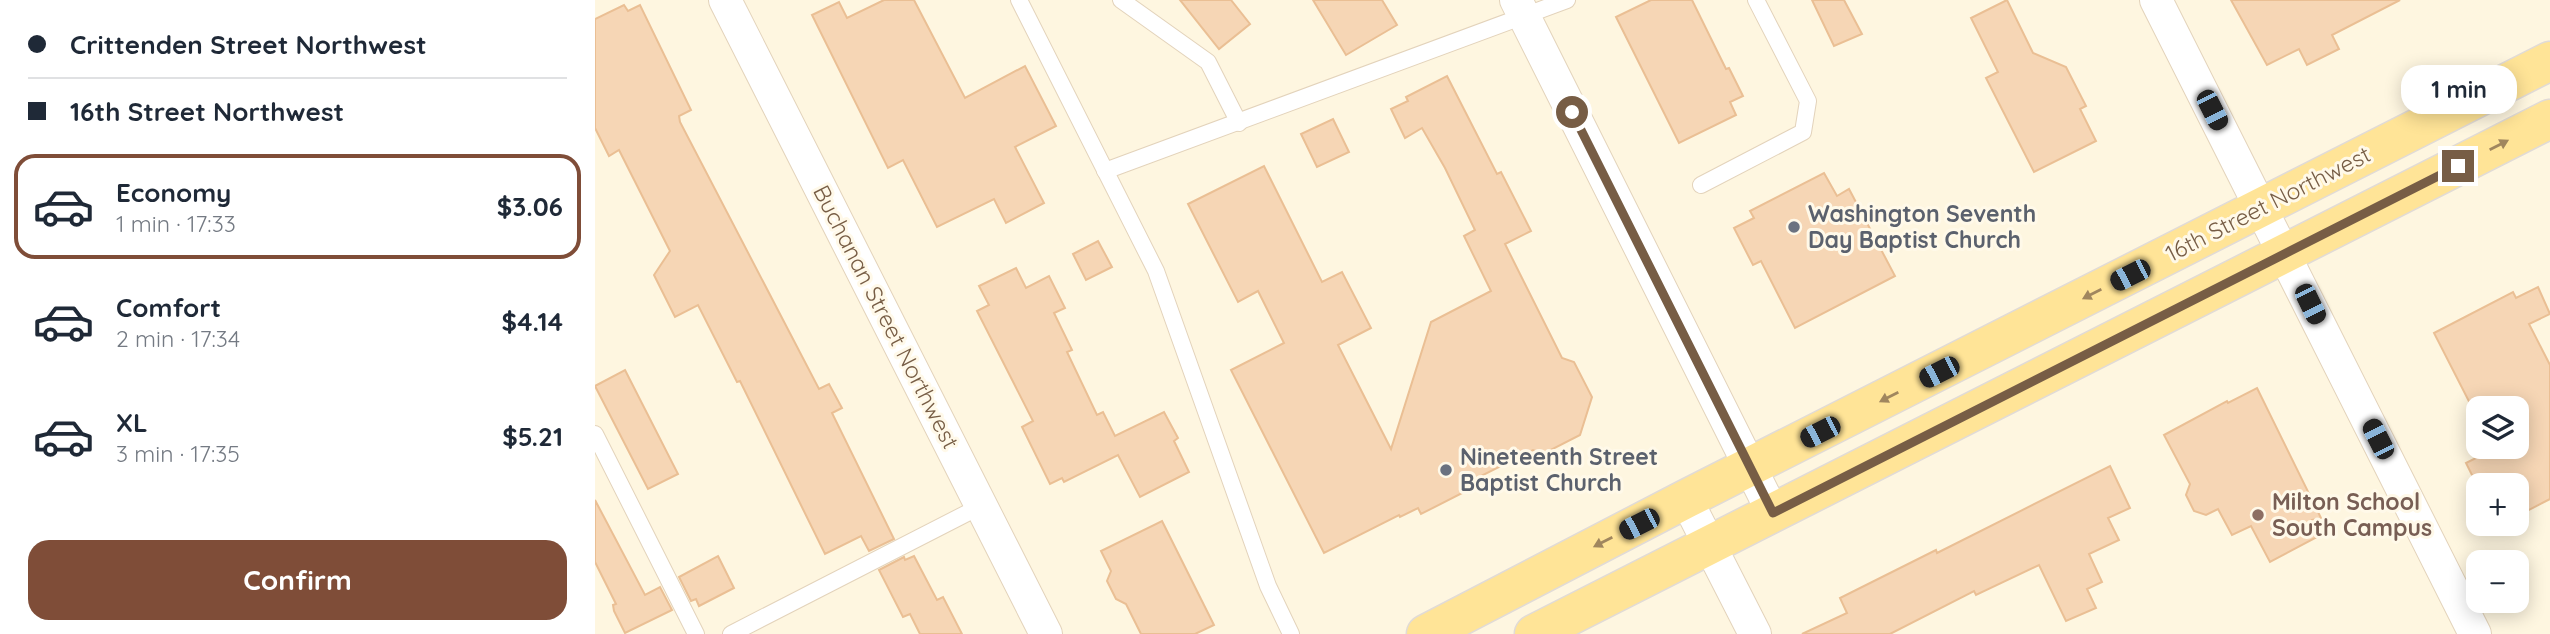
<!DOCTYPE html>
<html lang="en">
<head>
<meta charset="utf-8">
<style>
  :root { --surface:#fff; --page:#f6f6f7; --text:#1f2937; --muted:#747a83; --line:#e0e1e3; --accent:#7f4d38 }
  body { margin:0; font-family:Quicksand,sans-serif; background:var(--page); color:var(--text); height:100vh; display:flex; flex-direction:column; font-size:26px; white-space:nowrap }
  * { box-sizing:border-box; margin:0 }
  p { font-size:23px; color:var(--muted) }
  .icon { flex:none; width:38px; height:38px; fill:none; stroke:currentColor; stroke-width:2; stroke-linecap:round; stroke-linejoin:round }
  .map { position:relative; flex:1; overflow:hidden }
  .panel { display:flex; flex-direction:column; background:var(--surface); width:595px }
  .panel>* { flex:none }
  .guide { display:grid; align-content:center; height:154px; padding:0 28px; background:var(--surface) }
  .fabs { position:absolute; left:1871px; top:396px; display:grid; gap:14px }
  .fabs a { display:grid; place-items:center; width:63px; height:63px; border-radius:14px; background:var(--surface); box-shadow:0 4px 18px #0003; font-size:35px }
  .end { position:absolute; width:32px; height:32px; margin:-16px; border:9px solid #775d45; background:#fff; box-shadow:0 0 0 4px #fff }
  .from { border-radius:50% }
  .bubble { position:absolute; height:49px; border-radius:21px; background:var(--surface); box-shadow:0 4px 18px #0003; font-size:23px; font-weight:700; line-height:49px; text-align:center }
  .car { position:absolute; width:21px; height:42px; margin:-21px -10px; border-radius:9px; box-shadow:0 0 5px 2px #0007; background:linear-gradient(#222 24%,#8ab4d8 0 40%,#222 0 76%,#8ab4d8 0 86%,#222 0) }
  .guide b { display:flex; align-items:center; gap:24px; height:66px; font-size:26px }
  .guide b+b { border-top:2px solid var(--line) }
  .guide i { width:18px; height:18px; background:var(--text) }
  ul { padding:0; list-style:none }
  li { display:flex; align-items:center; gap:21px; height:105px; margin:0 14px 10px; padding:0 14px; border:4px solid transparent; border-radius:21px }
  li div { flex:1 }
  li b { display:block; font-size:26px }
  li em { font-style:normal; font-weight:700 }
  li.current { border-color:var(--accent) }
  li>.icon { width:63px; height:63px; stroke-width:1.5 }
  .action { display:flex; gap:14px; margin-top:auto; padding:14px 28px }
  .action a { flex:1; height:80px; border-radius:21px; background:var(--accent); color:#fff; font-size:28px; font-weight:700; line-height:80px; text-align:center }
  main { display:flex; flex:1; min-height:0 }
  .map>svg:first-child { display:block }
  .building { fill:#f6d6b5; stroke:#eabf94; stroke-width:2 }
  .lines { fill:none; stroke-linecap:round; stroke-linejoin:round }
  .lane-casing { stroke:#e3d3bb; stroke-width:18 }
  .street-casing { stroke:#e3d3bb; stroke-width:34 }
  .primary-casing { stroke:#e1dbd6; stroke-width:41 }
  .lane { stroke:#fff; stroke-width:16 }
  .street { stroke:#fff; stroke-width:32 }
  .primary { stroke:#ffe497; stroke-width:38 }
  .oneway { fill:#a0865e }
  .route { stroke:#775d45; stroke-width:9 }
  .worship-dot { fill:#6b7280; stroke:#fff9e9; stroke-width:2.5 }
  .education-dot { fill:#8d6e63; stroke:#fff9e9; stroke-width:2.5 }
  .labels { text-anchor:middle; stroke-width:6; stroke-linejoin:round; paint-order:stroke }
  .street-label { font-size:23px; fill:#775d45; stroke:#fff9e9 }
  .worship-label { font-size:23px; font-weight:bold; fill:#5b616d; stroke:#fff9e9; text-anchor:start }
  .education-label { font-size:23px; font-weight:bold; fill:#785e54; stroke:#fff9e9; text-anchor:start }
</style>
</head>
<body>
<main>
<section class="panel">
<div class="guide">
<b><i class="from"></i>Crittenden Street Northwest</b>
<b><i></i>16th Street Northwest</b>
</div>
<ul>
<li class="current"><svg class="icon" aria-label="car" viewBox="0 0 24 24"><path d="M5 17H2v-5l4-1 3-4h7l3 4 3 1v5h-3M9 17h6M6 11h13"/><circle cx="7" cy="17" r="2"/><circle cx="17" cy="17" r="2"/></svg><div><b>Economy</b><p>1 min · 17:33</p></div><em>$3.06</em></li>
<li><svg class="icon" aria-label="car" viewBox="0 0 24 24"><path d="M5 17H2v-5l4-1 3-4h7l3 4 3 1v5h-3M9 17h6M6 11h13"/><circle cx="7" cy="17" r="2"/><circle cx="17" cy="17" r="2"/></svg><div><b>Comfort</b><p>2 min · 17:34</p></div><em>$4.14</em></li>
<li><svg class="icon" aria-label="car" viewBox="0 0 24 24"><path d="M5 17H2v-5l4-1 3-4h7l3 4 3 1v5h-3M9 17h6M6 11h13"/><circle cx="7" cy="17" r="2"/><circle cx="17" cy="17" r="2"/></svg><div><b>XL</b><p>3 min · 17:35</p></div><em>$5.21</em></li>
</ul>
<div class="action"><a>Confirm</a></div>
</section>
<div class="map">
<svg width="1955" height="634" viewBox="0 0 1955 634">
  <rect width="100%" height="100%" fill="#fef6e0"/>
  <g class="building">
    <path d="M289,0H319L370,98L430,66L461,126L420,147L449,203L411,223L399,199L342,227L308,160L293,168L217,15L244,2L252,18Z"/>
    <path d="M585,0H636L655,24L624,49Z"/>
    <path d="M718,0H787L802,25L751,55Z"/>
    <path d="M1056,0H1097L1131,69L1134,68L1148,96L1135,102L1141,115L1084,143L1021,17Z"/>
    <path d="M1217,0H1249L1267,34L1239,46Z"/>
    <path d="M1412,0L1438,53L1471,67L1491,106L1485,109L1501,141L1439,172L1391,78L1403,72L1376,18Z"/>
    <path d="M1636,0H1805L1737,35L1744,49L1712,65L1704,49L1672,65Z"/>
    <path d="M29,5L33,11L45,5L96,110L84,116L85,122L224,389L234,384L247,408L237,413L299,539L274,551L266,536L230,554L145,381L142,382L103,305L80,317L59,275L75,251L24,150L14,156L0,128V19Z"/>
    <path d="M852,76L902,174L906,172L936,231L910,244L967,358L979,362L997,397L985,435L948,454L938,450L874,482L877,488L826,514L823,508L805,517L804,515L729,553L636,370L689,343L663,291L643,302L593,204L669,166L727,282L747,272L776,328L743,345L796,449L836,322L896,291L869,236L880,230L850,168L827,128L810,138L796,109L813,101L811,97Z"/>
    <path d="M738,119L754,152L722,167L706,134Z"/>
    <path d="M1229,173L1242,196L1254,189L1300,276L1200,328L1166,261L1158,265L1139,228L1159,218L1155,211Z"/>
    <path d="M503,241L517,267L491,280L478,254Z"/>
    <path d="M421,268L431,288L454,276L470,308L459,313L477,350L472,352L502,415L508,412L520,436L569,412L583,438L579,441L594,472L545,497L523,455L469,482L467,478L455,484L427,427L438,421L382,311L394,305L384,286Z"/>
    <path d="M1943,287L1955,314L1934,324L1955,365V499L1930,512L1926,504L1922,506V485H1883V487L1871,463L1899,449L1897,446H1922V408H1883V419L1839,333L1918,292L1921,298Z"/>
    <path d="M30,370L83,474L53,489L0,386Z"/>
    <path d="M1662,388L1726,518L1717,520L1722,537L1675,562L1656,526L1637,535L1623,509L1611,515L1599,511L1591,495L1595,484L1569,435L1632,401L1633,403Z"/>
    <path d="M1515,466L1535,508L1513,518L1524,540L1494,554L1507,582L1492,589L1501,608L1471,621L1444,565L1381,595L1379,591L1295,634H1207L1252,613L1245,598L1341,550L1342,553Z"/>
    <path d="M0,500L50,595L65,587L77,610L30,633L19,611L18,605L21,604L0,562Z"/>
    <path d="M567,521L619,625L600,634H546L531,604L521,599L512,581L516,571L506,551Z"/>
    <path d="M123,556L139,588L104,606L101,599L96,601L84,577Z"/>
    <path d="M319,556L342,600L348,597L367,634H325L315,614L308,617L284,570L309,557L310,560Z"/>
  </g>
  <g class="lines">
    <g class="lane-casing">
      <g id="lane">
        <path d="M424,0L561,271L673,586L696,634"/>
        <path d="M526,0L613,62L644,123"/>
        <path d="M510,171L972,0"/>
        <path d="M1106,185L1208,132L1213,101L1161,0"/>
        <path d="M0,434L101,634"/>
        <path d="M136,634L386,506"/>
      </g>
    </g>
    <g class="street-casing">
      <g id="street">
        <path d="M130,0L451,634"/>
        <path d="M921,0L1178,513"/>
        <path d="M1561,0L1880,634"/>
        <path d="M1091,499L1160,634"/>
      </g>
    </g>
    <g class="primary-casing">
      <g id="primary">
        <path d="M831,634L1091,499L1955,61"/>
        <path d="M939,634L1955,119"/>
      </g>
    </g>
    <use href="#lane" class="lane"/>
    <use href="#street" class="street"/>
    <use href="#primary" class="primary"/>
  </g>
  <defs><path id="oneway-solid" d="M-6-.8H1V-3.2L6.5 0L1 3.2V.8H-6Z" transform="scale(1.75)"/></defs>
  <g class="oneway">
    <use href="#oneway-solid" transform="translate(1904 145) rotate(-27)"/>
    <use href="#oneway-solid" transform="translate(1497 294) rotate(153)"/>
    <use href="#oneway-solid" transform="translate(1294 397) rotate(153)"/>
    <use href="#oneway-solid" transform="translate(1008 542) rotate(153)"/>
  </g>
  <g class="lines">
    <path class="route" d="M977,112L1178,513L1863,166"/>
  </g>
  <g class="worship-dot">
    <circle cx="1199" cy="227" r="7"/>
    <circle cx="851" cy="470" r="7"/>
  </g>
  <circle class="education-dot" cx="1663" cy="515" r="7"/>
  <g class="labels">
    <g class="street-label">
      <text transform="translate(1673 204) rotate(-27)" y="8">16th Street Northwest</text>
      <text transform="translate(291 317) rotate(63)" y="8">Buchanan Street Northwest</text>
    </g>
    <g class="worship-label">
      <text x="1213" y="222">Washington Seventh<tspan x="1213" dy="26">Day Baptist Church</tspan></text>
      <text x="865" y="465">Nineteenth Street<tspan x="865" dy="26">Baptist Church</tspan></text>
    </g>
    <g class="education-label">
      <text x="1677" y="510">Milton School<tspan x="1677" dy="26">South Campus</tspan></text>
    </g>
  </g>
</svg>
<div class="fabs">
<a><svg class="icon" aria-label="layers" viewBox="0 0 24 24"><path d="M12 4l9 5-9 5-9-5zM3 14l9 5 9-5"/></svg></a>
<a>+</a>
<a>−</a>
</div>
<i class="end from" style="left:977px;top:112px"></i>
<i class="end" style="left:1863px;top:166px"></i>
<div class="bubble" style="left:1806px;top:65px;width:116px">1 min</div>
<i class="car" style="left:1617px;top:110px;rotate:153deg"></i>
<i class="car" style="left:1535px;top:275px;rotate:243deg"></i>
<i class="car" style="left:1715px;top:304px;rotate:154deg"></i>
<i class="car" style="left:1344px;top:372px;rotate:243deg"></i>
<i class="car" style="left:1225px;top:432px;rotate:243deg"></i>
<i class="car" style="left:1783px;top:439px;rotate:333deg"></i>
<i class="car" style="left:1044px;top:524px;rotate:243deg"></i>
</div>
</main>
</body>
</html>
